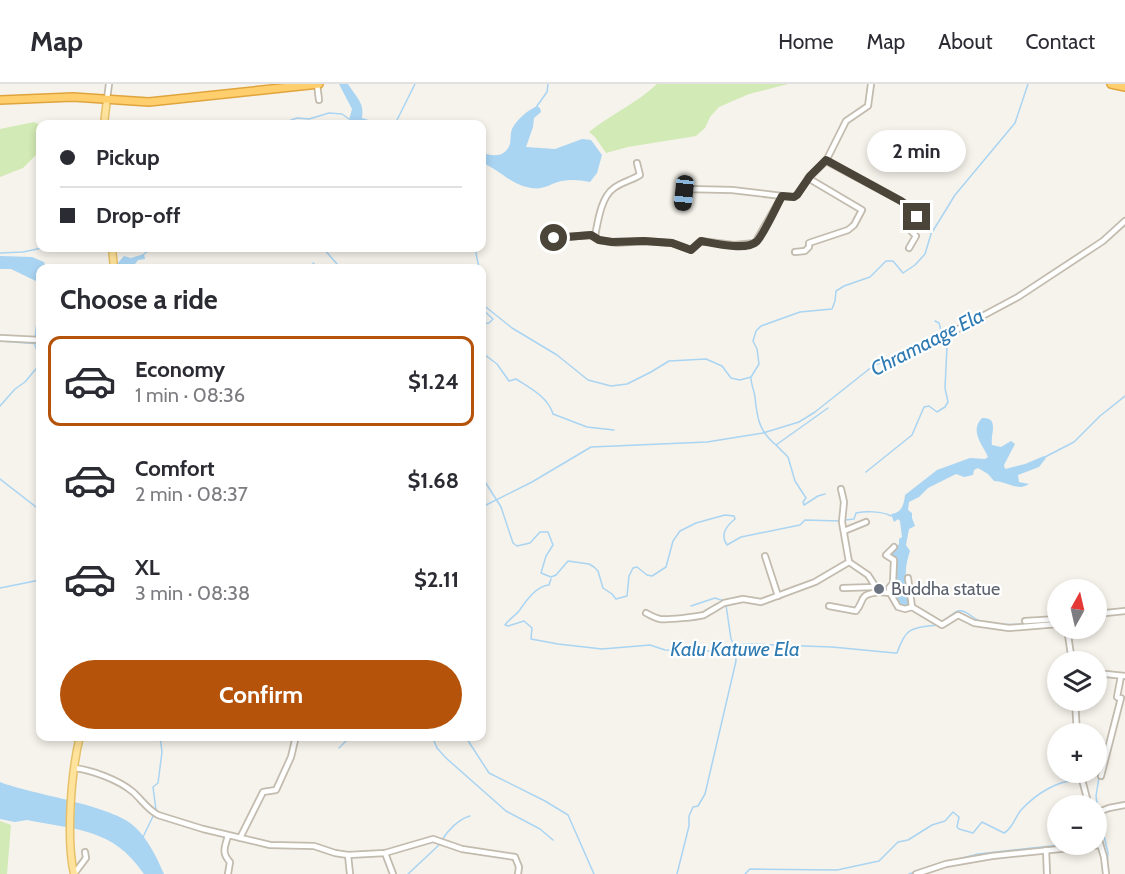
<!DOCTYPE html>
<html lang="en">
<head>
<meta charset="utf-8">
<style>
  :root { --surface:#fff; --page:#f2f2f3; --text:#2b2b33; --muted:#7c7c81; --line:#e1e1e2; --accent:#b45309 }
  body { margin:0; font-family:Cabin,sans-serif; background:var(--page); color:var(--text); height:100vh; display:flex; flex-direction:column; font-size:22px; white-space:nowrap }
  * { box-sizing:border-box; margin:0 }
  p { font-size:20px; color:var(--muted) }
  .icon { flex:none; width:33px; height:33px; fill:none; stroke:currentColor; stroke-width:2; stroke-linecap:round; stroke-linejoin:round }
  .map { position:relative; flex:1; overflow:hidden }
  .panel { position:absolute; left:36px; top:180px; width:450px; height:477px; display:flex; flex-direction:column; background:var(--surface); border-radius:12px; box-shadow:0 3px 9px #0003 }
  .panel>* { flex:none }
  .banner { position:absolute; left:36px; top:36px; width:450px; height:132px; border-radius:12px; box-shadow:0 3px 9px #0003; display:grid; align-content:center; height:132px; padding:0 24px; background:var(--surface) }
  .needle { width:39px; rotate:8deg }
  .buttons { position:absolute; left:1047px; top:495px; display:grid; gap:12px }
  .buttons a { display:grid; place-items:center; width:60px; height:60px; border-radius:50%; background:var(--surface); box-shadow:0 3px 9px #0003; font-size:30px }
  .end { position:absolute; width:27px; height:27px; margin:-14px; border:8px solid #4b4439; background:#fff; box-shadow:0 0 0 3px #fff }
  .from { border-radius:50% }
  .bubble { position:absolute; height:42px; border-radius:21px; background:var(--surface); box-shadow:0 3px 9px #0003; font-size:20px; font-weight:700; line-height:42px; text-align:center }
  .car { position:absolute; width:18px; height:36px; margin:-18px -9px; border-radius:8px; box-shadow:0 0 4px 2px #0007; background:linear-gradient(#222 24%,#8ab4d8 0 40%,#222 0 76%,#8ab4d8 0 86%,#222 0) }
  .banner b { display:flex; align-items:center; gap:21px; height:57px; font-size:22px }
  .banner b+b { border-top:2px solid var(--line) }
  .banner i { width:15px; height:15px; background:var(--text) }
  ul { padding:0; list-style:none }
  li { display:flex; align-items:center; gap:18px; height:90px; margin:0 12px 9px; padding:0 12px; border:3px solid transparent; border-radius:12px }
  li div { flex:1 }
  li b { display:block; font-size:22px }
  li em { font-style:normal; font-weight:700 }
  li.on { border-color:var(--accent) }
  li>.icon { width:54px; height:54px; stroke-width:1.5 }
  h2 { padding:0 24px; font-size:27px; line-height:72px }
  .primary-button { display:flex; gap:12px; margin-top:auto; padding:12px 24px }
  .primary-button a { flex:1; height:69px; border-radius:36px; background:var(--accent); color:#fff; font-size:24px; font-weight:700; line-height:69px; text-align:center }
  header { display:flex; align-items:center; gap:36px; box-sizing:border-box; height:84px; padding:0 30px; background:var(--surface); border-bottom:2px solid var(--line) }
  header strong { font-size:28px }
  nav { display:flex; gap:33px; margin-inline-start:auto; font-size:21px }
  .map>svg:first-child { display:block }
  .green { fill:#d2eab5 }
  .water { fill:#a9d4f2 }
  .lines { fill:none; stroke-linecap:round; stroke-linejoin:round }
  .stream { stroke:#a9d4f2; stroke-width:1.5 }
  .minor-casing { stroke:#c2bbae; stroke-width:8 }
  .major-casing { stroke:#e6c16a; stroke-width:9 }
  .highway-casing { stroke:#e0a43c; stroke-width:10 }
  .minor { stroke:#fff; stroke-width:4.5 }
  .major { stroke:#ffe39c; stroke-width:6 }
  .highway { stroke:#ffcf6e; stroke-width:7 }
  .route { stroke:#4b4439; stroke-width:8 }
  .worship-dot { fill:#6b7280; stroke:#fff; stroke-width:2 }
  .labels { text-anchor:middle; stroke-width:4.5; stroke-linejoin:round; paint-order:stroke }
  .worship-label { font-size:18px; fill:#5b616d; stroke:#fff; text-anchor:start }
  .water-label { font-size:20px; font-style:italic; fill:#2e7ab2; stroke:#fff }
</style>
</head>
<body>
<header>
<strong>Map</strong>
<nav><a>Home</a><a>Map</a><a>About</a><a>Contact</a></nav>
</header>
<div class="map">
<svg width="1125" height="790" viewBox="0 0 1125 790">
  <rect width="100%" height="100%" fill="#f6f3ec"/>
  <g class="green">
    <path d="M657,0H788L749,10L719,23L710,33L705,44L696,52L628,63L606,69L595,53L589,48C610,31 637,19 657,0Z"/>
    <path d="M34,38L40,41V67L23,84L0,93V45Z"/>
    <path d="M0,737L11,741L7,790H0Z"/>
  </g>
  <g class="water">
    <path d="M339,0H348C356,13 365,19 362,34L379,39L383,36L395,40H348L352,25Z"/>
    <path d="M537,22L540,24L541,28L534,34L533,43L526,63L555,65L582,55L591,56L602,71L597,89L590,98C579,96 569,95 558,98C548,101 543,106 531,104C511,101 499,85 482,79V69C493,72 505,74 510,60C511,55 510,50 512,45C517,35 527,27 537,22Z"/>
    <path d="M144,170L145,175L138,176L132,184H98L117,180L124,172L131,174Z"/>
    <path d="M0,172L32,173L44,178L46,184H40V199L11,185H0Z"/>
    <path d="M982,334C1000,333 990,350 992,361L1001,363L1011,357L1015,360L1004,381L1005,385L1025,380L1044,372L1046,374L1039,383L1018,391L1019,398L1029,400C1018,408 1006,397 994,397L988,390L978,384L974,386L973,391L964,393L956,390L928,404L919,413L909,418L908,426L912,429V434L915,442L909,445L906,461L910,467C903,488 906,497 910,518L906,522H902L891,505L895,475L888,471L899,460V455L902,453L900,437L898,435L894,438L891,430C902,429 904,420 905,411L937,386L970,374L985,375L988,373C983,361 969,347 982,334Z"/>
    <path d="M0,698C33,711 113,721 135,743C148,755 157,774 164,790H144C113,744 76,746 27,736L15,738L0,735Z"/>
  </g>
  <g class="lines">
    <g class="stream">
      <path d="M537,22L547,8L548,0"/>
      <path d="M396,38L415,0"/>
      <path d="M287,40L291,36L297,34L309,35L329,29L342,30L349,35"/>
      <path d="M323,164L337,180L339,184"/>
      <path d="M475,164L479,184"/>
      <path d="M0,169L23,168L42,164"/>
      <path d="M144,170L153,164"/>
      <path d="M313,179L319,184"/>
      <path d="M1004,218L1056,186"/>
      <path d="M482,220L512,244L557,271L588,296L611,302L627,300L651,288L669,277L706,275L722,282L731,294L740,296L751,293L759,280L757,265L753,257L756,247L761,242L800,228L832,225L835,217L836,207L844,202L870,193L886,177H893L903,189L915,181L925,170L931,150L955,111L1015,39L1028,0"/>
      <path d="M482,225L493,235L489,239L482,240"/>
      <path d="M935,237L939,239L942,251"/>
      <path d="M35,254L40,215"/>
      <path d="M0,257L40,260"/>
      <path d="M35,261L40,275"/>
      <path d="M482,264L485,271L497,280L509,297L516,295C530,304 548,313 553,330L587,343L614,346"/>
      <path d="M751,294C751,300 754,306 755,313C757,334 759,347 776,361L828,324"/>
      <path d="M0,322L15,305L25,298L40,280"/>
      <path d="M776,361L788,373L795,397L806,414L803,418L804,421L818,412L825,410"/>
      <path d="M1045,373L1074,358L1100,332L1125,312"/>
      <path d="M866,388L912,351L924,323L929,322L937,328L945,323L948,318L945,304L947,263L944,255"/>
      <path d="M482,393L501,423L513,459L517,462L530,459L540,448H548L553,461L546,472L541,489L551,493L556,491L568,477L589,480L594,483L598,487L603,504L612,510L616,515L627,512L629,492L633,484L637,483L647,491L652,492L666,483L673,457L680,447L696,439L725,431L734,432L735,435C726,442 720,451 727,461L741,453L800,441L805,436L840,437"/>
      <path d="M0,395L40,426"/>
      <path d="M482,423L532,398L591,363L707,358L763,349L799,338L815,328L873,282L933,256"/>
      <path d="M845,436L854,435L856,429C865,427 882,427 891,432"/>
      <path d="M551,495L549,501C536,502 526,517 519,527C515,532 509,535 505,541L508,542L524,537L532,544L531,555L558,560L602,565L650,561L665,566L712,567L725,562L749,560L832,563L895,569H897C906,543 911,544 938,541"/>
      <path d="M0,504L40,496"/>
      <path d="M691,522L715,514L724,517"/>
      <path d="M942,538C947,535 953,529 958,527C966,525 973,535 980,537C997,542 1019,541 1037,539"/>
      <path d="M1042,539L1058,537"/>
      <path d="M1120,607L1124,594"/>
      <path d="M432,652L437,664L446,674L506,727L540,745L553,756"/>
      <path d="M465,652L489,689L545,717L568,731L594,790"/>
      <path d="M1096,659L1107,660"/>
      <path d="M339,664L351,652"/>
      <path d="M1104,671L1118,614"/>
      <path d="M1098,725L1096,712L1099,693"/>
      <path d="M1099,731L1108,769L1107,783"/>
      <path d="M142,755L156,726L153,703L158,699L162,668L160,652"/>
      <path d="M442,756C448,746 459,735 470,732"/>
      <path d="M951,777L978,770L1069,760"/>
      <path d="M408,790L440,760"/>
      <path d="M677,790L689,742V732L693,723L698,722L705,710L736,577L735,562L731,555L726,521"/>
      <path d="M745,790L750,785L837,786L879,777L898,758L908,756L932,741L945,737L953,728L959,733L957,743L959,745L973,749L982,738L1004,749C1013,744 1015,733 1021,726C1037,709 1060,694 1083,697L1084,688"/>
      <path d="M909,790L938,780"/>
    </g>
    <g class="minor-casing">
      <g id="minor">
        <path d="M317,0L319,16"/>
        <path d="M107,15L109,0"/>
        <path d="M826,77L901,117L918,129L909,145L916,152L909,164"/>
        <path d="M682,122L686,105L732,106L782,112"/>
        <path d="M595,152C598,137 601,113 614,104C622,98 632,96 640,91L637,79"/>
        <path d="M554,154L591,151L599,156L617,159L644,157L672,159L691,166L701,157L734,161L755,159L782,112L794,113L797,111L810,92L826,77L846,37L868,22L871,0"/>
        <path d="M795,168L805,167L809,163V159L848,146L854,141L862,126L808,94"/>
        <path d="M0,254L40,256"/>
        <path d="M934,258L1018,213L1103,157L1125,137"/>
        <path d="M841,405L844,418L842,438L849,478"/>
        <path d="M844,447L866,438"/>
        <path d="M765,472L778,512"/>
        <path d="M908,494L912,523"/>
        <path d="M843,504L875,503"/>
        <path d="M890,509L889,504L893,499L894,476L886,471L894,463"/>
        <path d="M829,522L856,527C866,515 857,511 879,508"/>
        <path d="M646,529C650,531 655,534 660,535C668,536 696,533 704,531C705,530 723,520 724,519L743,515L761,518L815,498L849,478L868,491L879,508L890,509L898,523L905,525L912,523L942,541L958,531L974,539L1009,544L1058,540"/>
        <path d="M1096,530L1125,527"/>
        <path d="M1025,537L1058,535"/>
        <path d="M1067,544L1072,578"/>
        <path d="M1096,589L1125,592"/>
        <path d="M1119,614L1117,613L1121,592"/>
        <path d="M1075,616L1077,650"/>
        <path d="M74,684C92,686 119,696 133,708C141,715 147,725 158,731L203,745L270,761L314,762L335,769L348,771L385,769L433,755L462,765L515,773L519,783L518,790"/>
        <path d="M1080,688L1089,722"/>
        <path d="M1101,692L1121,614"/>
        <path d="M1096,729L1109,724L1125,721"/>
        <path d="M1096,746L1104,773L1106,790"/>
        <path d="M228,752C225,762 221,769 230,778L228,790"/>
        <path d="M240,754L263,708L276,706L291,673L296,652"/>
        <path d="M1046,766L1047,790"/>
        <path d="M385,769L393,790"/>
        <path d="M348,771L350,790"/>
        <path d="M74,790L86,774L85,768"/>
        <path d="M916,790L946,780L992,772L1100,761"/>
      </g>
    </g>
    <g class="major-casing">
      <g id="major">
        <path d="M104,40L107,15"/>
        <path d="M112,164L114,184"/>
        <path d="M74,790C66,755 71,688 80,652"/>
      </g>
    </g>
    <g class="highway-casing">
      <g id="highway">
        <path d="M1111,0L1125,3"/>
        <path d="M0,16L73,13L149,18L319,0"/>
      </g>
    </g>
    <use href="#minor" class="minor"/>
    <use href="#major" class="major"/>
    <use href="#highway" class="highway"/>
  </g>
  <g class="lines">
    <path class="route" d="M554,154L591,151L599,156L612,158L644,157L672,159L691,166L701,157C713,159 746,167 756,158C762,154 777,121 782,112L794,113L797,111L810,92L826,76L901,117L918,129L917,133"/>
  </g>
  <circle class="worship-dot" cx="879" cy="505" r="6"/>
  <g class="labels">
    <g class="worship-label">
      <text x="891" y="511">Buddha statue</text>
    </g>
    <g class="water-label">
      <text transform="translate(927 258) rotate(-27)" y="7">Chramaage Ela</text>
      <text x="735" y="572">Kalu Katuwe Ela</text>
    </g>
  </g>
</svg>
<div class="buttons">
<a><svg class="needle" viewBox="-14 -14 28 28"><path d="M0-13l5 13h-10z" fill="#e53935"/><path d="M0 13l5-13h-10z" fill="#7c7c81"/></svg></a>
<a><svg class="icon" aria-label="layers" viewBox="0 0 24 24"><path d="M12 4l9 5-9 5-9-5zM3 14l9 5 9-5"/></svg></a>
<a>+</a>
<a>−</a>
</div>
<i class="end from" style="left:554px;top:154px"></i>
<i class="end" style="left:917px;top:133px"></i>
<div class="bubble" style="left:867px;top:46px;width:99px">2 min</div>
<i class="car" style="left:684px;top:109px;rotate:186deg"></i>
<div class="banner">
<b><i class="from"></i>Pickup</b>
<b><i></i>Drop-off</b>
</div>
<section class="panel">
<h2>Choose a ride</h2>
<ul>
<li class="on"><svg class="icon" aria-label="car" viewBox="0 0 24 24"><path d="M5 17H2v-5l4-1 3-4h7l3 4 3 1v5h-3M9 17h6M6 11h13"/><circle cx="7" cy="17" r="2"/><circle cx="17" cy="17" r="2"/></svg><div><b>Economy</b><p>1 min · 08:36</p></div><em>$1.24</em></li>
<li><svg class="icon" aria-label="car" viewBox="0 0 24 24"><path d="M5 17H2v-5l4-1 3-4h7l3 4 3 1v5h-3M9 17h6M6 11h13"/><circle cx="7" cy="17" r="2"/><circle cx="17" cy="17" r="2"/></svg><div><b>Comfort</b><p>2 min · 08:37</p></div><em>$1.68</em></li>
<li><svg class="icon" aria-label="car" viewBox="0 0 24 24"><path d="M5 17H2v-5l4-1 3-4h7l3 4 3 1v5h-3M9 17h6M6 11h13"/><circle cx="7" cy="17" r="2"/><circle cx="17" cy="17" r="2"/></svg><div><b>XL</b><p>3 min · 08:38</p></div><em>$2.11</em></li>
</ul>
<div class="primary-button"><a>Confirm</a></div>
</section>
</div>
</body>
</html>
